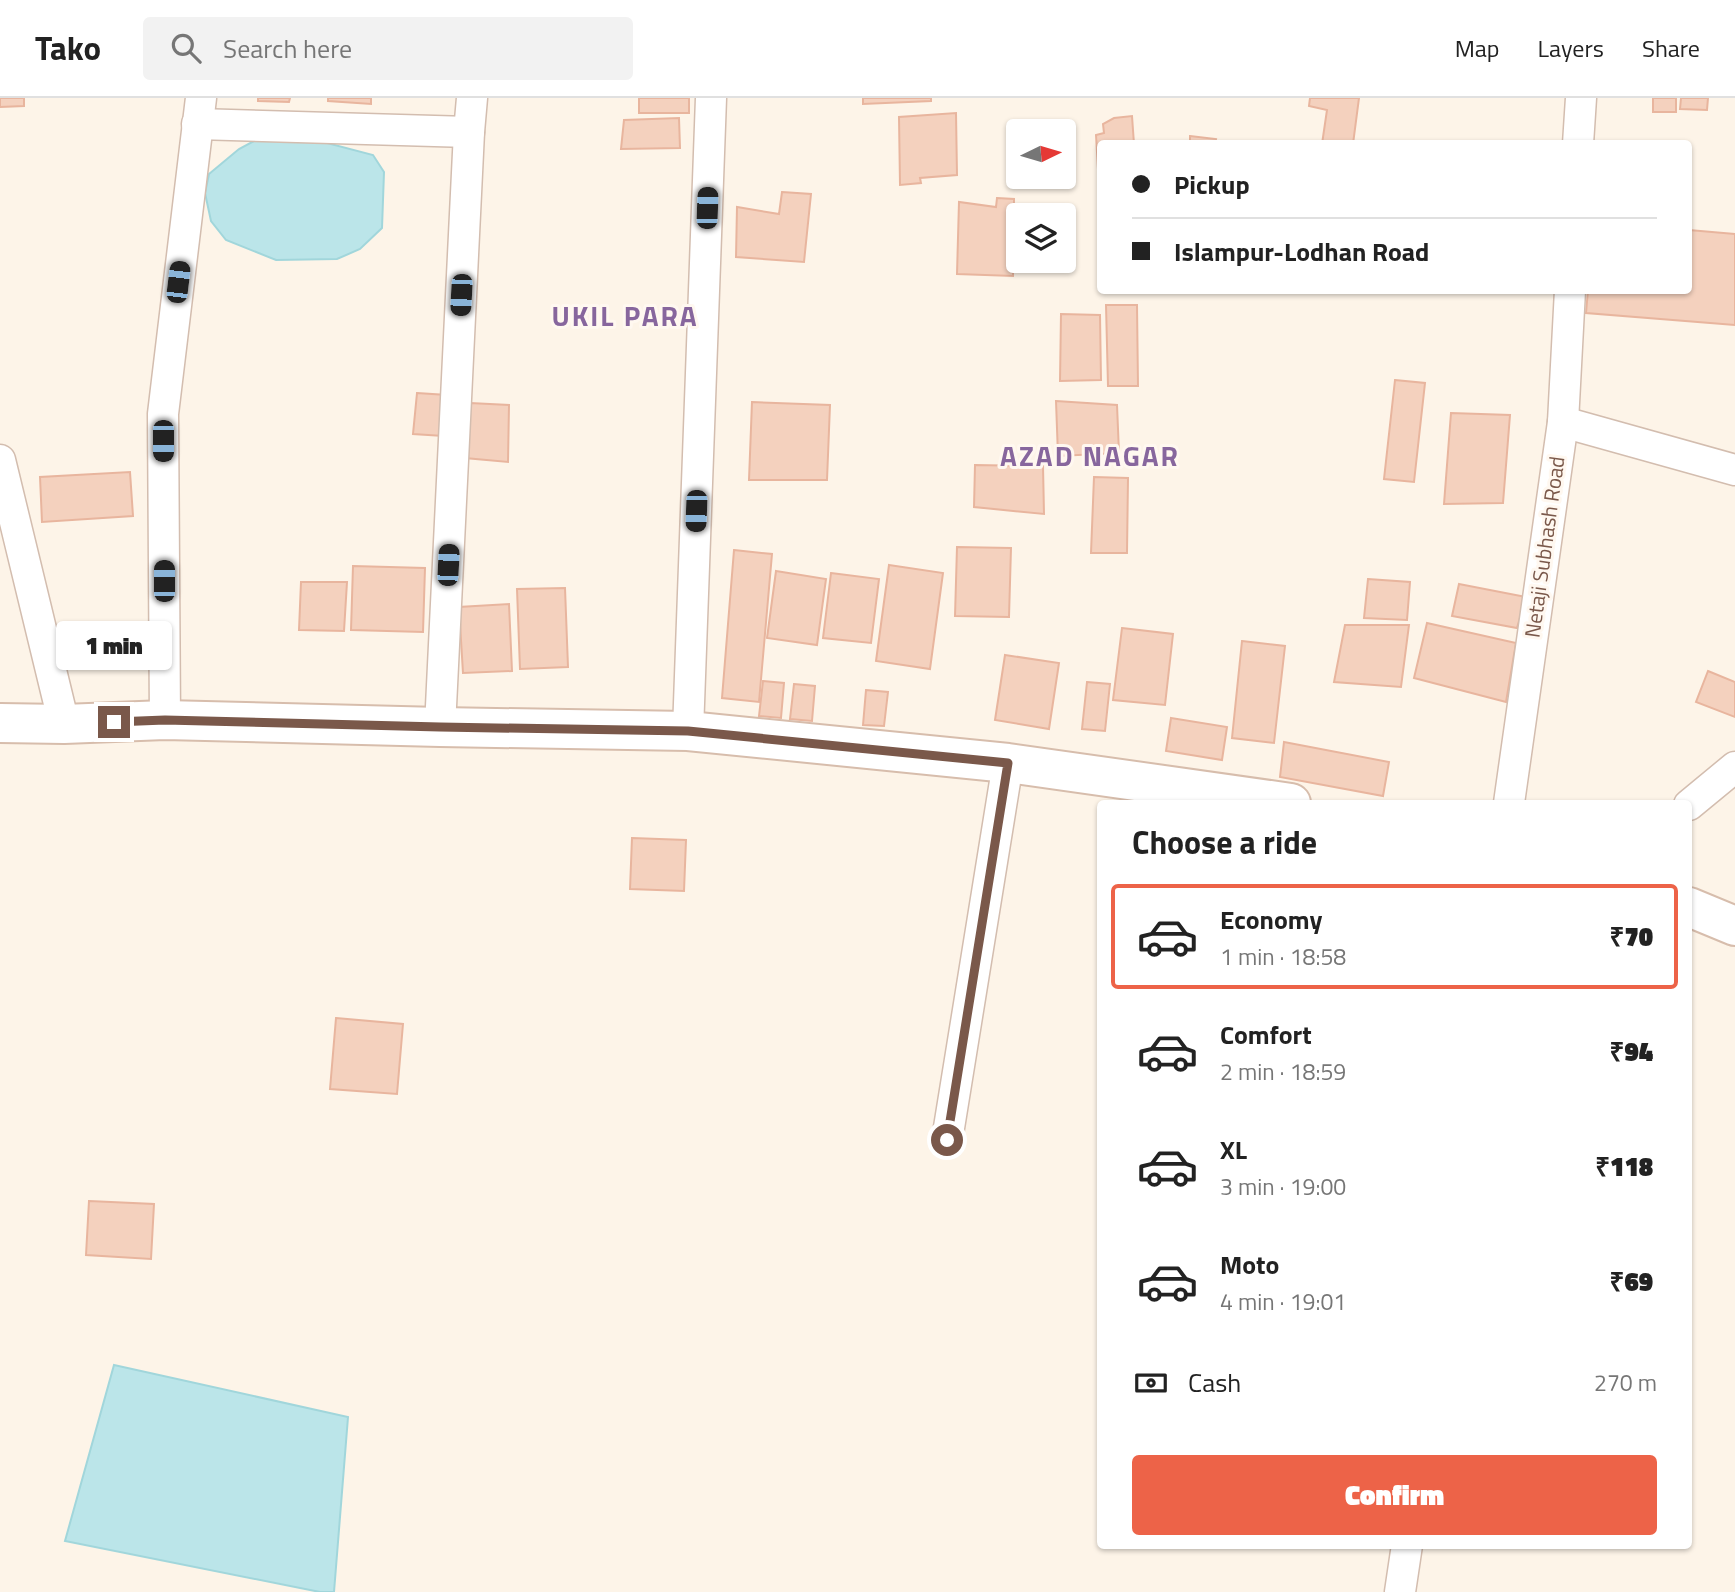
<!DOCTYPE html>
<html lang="en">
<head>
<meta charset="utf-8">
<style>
  :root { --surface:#fff; --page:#f2f2f2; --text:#222; --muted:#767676; --line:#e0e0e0; --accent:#ed6348 }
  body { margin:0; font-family:"Titillium Web",sans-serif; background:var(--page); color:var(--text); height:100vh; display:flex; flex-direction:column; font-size:26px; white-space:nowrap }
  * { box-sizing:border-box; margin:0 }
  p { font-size:23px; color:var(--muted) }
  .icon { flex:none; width:38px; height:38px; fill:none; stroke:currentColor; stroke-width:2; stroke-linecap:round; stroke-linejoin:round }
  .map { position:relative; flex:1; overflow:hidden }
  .side { position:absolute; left:1097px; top:702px; width:595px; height:749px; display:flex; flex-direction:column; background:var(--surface); border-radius:7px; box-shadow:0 2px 5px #0004 }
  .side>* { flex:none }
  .guide { position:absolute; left:1097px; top:42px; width:595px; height:154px; border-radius:7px; box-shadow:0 2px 5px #0004; display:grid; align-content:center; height:154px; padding:0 35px; background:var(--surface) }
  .needle { width:46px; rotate:85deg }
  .fabs { position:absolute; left:1006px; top:21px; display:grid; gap:14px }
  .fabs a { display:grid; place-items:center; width:70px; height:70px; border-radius:7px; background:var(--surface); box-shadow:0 2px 5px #0004; font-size:35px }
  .end { position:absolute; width:32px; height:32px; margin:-16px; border:9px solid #7a584a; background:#fff; box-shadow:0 0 0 4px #fff }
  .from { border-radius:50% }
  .bubble { position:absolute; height:49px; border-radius:7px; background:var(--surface); box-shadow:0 2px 5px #0004; font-size:23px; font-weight:800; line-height:49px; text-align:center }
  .car { position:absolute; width:21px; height:42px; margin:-21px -10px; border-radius:9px; box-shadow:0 0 5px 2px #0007; background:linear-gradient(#222 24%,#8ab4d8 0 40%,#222 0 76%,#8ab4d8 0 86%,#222 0) }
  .guide b { display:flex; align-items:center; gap:24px; height:66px; font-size:26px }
  .guide b+b { border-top:2px solid var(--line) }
  .guide i { width:18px; height:18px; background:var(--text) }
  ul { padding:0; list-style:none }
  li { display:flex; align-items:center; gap:21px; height:105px; margin:0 14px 10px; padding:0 21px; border:4px solid transparent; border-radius:7px }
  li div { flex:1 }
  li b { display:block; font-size:26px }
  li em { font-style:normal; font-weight:800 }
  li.selected { border-color:var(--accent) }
  li>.icon { width:63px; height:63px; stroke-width:1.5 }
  h2 { padding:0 35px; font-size:32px; line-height:84px }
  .pay { display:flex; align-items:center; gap:18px; height:77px; padding:0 35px; font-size:26px }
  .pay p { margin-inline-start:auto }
  .action { display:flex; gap:14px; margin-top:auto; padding:14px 35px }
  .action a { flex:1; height:80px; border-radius:7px; background:var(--accent); color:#fff; font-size:28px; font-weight:800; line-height:80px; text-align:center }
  header { display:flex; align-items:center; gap:42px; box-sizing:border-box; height:98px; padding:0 35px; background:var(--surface); border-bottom:2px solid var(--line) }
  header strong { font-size:33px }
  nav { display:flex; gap:38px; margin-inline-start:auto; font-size:24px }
  .search { width:490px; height:63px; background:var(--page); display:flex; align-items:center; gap:18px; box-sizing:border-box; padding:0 24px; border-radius:7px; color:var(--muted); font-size:26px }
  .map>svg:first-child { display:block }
  .water { fill:#bbe5e9; stroke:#a1d6db; stroke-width:2 }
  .building { fill:#f4d1be; stroke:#e8b59e; stroke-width:2 }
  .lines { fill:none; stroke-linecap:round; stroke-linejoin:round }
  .minor-casing { stroke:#d3bdaf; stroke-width:33 }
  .secondary-casing { stroke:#d7bdac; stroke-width:42 }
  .minor { stroke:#fff; stroke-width:30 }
  .secondary { stroke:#fff; stroke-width:38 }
  .route { stroke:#7a584a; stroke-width:9 }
  .labels { text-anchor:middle; stroke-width:6; stroke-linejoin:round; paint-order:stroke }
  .street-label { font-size:21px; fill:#7a584a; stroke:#fff8f0 }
  .district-label { font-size:28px; font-weight:bold; letter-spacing:2px; fill:#87669d; stroke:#fff8f0 }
</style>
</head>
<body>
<header>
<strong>Tako</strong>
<div class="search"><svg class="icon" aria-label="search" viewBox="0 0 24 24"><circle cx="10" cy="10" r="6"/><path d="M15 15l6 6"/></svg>Search here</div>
<nav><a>Map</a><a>Layers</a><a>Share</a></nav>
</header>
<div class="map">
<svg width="1735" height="1494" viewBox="0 0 1735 1494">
  <rect width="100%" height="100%" fill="#fdf4e8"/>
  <g class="water">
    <path d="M308,40L373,57L384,74L382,130L360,151L337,161L276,162L226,142L211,123L205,95L209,76L239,51L254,43Z"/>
    <path d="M114,1267L348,1319L334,1494H320L65,1443Z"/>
  </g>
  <g class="building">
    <path d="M0,0H24V8L0,9Z"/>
    <path d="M258,0H290L289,4L258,3Z"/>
    <path d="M328,0H371V6L328,3Z"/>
    <rect x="639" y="0" width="50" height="15"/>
    <path d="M863,0H931V3L863,6Z"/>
    <path d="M1310,0H1359L1353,46H1322L1327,12L1309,8Z"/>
    <rect x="1653" y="0" width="23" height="14"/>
    <path d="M1681,0H1708L1707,12L1680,11Z"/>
    <path d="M956,15L957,77L920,80L921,85L900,87L899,19Z"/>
    <path d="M1132,18L1134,46H1101V88H1099L1096,37L1104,35L1103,26L1114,20Z"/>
    <path d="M679,20L680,50L621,51L624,22Z"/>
    <path d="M1190,38L1216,41L1215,46H1190Z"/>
    <path d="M782,94L811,96L804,164L736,159L737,109L779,116Z"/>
    <path d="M997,100L1014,101L1013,178L957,176L959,104L996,109Z"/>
    <path d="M1689,132L1735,136V227L1586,215L1588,192H1689Z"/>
    <path d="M1106,207H1137L1138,288H1108Z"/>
    <path d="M1061,216L1100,217L1101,282L1060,283Z"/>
    <path d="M1395,282L1425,285L1414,384L1384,381Z"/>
    <path d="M417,295L447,297L443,338L413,336Z"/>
    <path d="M1056,303L1117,307L1119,355L1058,358Z"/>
    <path d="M752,304L830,307L827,382H749Z"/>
    <path d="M470,305L509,307L508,364L465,360Z"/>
    <path d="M1451,315L1510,317L1503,405L1444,406Z"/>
    <path d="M975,367L1043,368L1044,416L974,409Z"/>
    <path d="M130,374L133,418L42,424L40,379Z"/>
    <path d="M1094,379L1128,380L1127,455H1091Z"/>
    <path d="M957,449L1011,450L1009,519L955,518Z"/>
    <path d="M734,452L772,456L759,604L722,600Z"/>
    <path d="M889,467L943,475L930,571L876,563Z"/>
    <path d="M353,468L425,470L423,534L351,532Z"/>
    <path d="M776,473L826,481L817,547L767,540Z"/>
    <path d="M831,475L879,481L871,545L823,540Z"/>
    <path d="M1368,481L1410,484L1407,522L1364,520Z"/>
    <path d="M301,484H347L344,533L299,532Z"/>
    <path d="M1459,486L1526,499L1517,530L1452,518Z"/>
    <path d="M565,490L568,569L520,571L517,491Z"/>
    <path d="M509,506L512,573L463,575L459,509Z"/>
    <path d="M1427,525L1516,545L1506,604L1414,580Z"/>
    <path d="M1345,527H1409L1401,589L1334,584Z"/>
    <path d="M1122,530L1173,536L1165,607L1113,602Z"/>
    <path d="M1242,543L1285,548L1274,645L1232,640Z"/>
    <path d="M1005,557L1059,565L1049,631L995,622Z"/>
    <path d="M1708,573L1735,584V619L1696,604Z"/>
    <path d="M763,583L784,585L781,620L759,618Z"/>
    <path d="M1087,584L1110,586L1105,633L1082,631Z"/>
    <path d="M794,586L815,588L812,623L790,621Z"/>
    <path d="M866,592L888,594L884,628L863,627Z"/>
    <path d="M1171,620L1227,629L1222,662L1166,653Z"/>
    <path d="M1284,644L1389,664L1383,698L1280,679Z"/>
    <path d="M632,740L686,742L684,793L630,791Z"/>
    <path d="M336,920L403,926L397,996L330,991Z"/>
    <path d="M89,1103L154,1106L151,1161L86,1157Z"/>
  </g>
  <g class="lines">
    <g class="minor-casing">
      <g id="minor">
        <path d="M197,26L469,34"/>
        <path d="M1578,46L1581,0"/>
        <path d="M1563,324L1735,372"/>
        <path d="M0,362L64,626"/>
        <path d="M165,622L163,316L201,0"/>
        <path d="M440,629L469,34L472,0"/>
        <path d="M688,633L711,0"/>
        <path d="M1509,705L1563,324L1570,192"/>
        <path d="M1689,707L1735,669"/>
        <path d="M947,1042L1008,665"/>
        <path d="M1400,1494L1407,1447"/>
      </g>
    </g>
    <g class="secondary-casing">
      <g id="secondary">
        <path d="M0,625L64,626L165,622L440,629L688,633L1008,665L1291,705"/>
        <path d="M1689,809L1735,828"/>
      </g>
    </g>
    <use href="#minor" class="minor"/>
    <use href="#secondary" class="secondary"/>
  </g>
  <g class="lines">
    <path class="route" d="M114,624L165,622L440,629L688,633L1008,665L947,1042"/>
  </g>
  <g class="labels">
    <g class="street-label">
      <text transform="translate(1545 449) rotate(-82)" y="7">Netaji Subhash Road</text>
    </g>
    <g class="district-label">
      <text x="625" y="228">UKIL PARA</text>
      <text x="1090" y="368">AZAD NAGAR</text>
    </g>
  </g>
</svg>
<div class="fabs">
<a><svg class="needle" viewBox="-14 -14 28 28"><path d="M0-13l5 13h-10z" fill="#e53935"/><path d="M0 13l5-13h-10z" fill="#767676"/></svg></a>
<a><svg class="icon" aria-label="layers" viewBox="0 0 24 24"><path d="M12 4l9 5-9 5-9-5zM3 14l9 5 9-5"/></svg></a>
</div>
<i class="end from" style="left:947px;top:1042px"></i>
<i class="end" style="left:114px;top:624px"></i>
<div class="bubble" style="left:56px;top:523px;width:116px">1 min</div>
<i class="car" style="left:707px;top:110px;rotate:2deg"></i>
<i class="car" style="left:178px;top:184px;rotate:7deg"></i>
<i class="car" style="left:461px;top:197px;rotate:183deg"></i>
<i class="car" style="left:163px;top:343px;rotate:180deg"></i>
<i class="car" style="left:696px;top:413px;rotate:182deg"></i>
<i class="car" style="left:448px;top:467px;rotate:3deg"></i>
<i class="car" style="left:164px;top:483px;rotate:0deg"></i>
<div class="guide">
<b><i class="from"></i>Pickup</b>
<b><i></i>Islampur-Lodhan Road</b>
</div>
<section class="side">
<h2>Choose a ride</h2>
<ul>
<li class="selected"><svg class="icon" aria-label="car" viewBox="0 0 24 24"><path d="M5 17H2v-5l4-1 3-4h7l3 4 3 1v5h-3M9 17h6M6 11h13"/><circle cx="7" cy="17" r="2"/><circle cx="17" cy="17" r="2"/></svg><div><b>Economy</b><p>1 min · 18:58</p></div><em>₹70</em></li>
<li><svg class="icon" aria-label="car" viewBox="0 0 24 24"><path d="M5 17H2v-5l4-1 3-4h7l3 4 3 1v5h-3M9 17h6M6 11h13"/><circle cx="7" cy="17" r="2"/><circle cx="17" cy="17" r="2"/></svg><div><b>Comfort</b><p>2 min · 18:59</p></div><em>₹94</em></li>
<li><svg class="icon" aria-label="car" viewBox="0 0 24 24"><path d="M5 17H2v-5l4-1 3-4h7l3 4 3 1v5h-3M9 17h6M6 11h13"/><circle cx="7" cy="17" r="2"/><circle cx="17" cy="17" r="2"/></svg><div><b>XL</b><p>3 min · 19:00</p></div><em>₹118</em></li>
<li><svg class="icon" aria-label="car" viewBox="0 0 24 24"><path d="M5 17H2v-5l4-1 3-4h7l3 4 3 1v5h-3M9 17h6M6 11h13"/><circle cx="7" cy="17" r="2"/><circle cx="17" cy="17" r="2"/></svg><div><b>Moto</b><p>4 min · 19:01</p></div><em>₹69</em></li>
</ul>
<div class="pay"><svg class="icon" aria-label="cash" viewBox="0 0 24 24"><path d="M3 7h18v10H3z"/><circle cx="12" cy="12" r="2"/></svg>Cash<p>270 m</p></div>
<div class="action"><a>Confirm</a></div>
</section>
</div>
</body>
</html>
